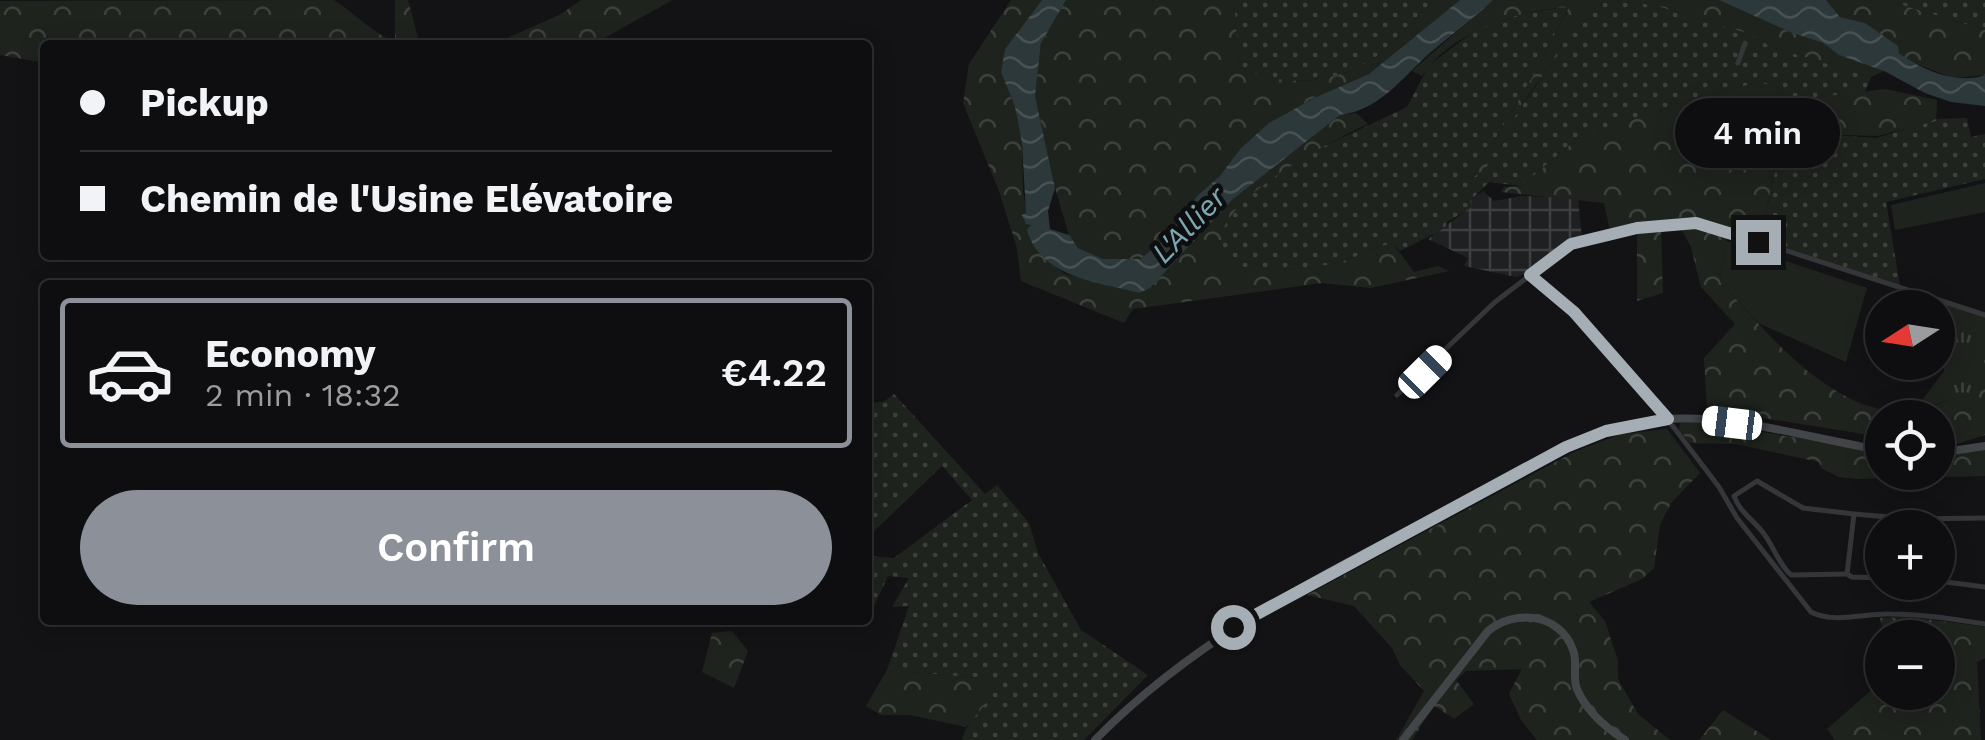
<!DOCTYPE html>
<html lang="en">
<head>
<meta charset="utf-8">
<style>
  :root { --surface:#0e0e10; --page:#171719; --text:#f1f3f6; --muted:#9b9c9f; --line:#2e2e30; --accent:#8c9099 }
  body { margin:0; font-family:"Work Sans",sans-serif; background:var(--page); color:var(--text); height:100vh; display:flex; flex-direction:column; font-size:38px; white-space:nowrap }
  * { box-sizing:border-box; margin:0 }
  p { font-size:32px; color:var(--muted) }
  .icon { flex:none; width:55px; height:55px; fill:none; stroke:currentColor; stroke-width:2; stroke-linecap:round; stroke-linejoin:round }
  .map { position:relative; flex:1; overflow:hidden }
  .drawer { position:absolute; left:40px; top:280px; width:832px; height:345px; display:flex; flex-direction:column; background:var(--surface); border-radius:10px; box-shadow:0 5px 25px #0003,0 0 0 2px var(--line) }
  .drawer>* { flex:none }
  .hud { position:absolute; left:40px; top:40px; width:832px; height:220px; border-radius:10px; box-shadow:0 5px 25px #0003,0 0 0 2px var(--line); display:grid; align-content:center; height:220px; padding:0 40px; background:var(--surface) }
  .needle { width:65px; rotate:258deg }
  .buttons { position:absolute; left:1865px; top:290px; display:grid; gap:20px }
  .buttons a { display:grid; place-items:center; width:90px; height:90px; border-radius:50%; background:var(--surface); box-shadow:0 5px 25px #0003,0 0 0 2px var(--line); font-size:50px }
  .end { position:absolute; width:45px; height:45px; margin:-22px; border:12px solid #a5aeb5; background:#111; box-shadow:0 0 0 5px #111 }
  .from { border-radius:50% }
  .bubble { position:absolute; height:70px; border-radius:35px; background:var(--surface); box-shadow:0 5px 25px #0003,0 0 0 2px var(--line); font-size:32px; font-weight:600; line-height:70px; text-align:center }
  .car { position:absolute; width:30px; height:60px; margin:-30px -15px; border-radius:12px; box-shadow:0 0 8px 2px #0007; background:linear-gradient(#fff 24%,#345 0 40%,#fff 0 76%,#345 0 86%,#fff 0) }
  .hud b { display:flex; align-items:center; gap:35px; height:95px; font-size:38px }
  .hud b+b { border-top:2px solid var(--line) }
  .hud i { width:25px; height:25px; background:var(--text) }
  ul { padding:18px 0 0; list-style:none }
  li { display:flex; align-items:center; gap:30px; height:150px; margin:0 20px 15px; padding:0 20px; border:5px solid transparent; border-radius:10px }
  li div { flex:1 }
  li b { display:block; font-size:38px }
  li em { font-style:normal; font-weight:600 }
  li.active { border-color:var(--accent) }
  li>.icon { width:90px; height:90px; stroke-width:1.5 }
  .cta { display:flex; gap:20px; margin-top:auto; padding:20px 40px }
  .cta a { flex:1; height:115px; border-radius:60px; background:var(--accent); color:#fff; font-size:40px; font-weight:600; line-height:115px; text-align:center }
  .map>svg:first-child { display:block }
  .industrial { fill:url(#industrial-grid) }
  .grass { fill:url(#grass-dots) }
  .forest { fill:url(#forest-crowns) }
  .park { fill:url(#park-tufts) }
  .garden { fill:#1e241d }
  .water { fill:url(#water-waves) }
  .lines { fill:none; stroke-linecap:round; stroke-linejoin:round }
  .street { stroke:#343639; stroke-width:5 }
  .secondary { stroke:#424649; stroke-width:8 }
  .route { stroke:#a5aeb5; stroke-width:12 }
  .labels { text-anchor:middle; stroke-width:9; stroke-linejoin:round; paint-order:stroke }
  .water-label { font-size:30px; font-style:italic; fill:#7ca6b0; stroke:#0e0e10 }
</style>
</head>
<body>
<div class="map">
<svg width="1985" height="740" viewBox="0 0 1985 740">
  <defs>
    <pattern id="industrial-grid" width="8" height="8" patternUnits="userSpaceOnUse" patternTransform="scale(2.5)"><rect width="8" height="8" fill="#1f2022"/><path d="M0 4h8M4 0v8" fill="none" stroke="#3d3e40"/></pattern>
    <pattern id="grass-dots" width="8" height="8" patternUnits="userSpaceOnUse" patternTransform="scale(2.5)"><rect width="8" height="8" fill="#1e241d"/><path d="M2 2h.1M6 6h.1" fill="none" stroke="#3c413c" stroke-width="1.8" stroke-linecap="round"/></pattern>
    <pattern id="forest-crowns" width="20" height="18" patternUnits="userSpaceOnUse" patternTransform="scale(2.5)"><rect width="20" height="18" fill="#1e241d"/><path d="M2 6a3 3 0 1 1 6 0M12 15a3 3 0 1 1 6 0" fill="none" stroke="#3c413c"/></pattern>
    <pattern id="park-tufts" width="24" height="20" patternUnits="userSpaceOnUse" patternTransform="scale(2.5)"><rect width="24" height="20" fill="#1e241d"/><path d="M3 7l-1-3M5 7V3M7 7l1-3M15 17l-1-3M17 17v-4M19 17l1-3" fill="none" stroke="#3c413c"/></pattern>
    <pattern id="water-waves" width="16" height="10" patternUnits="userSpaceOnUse" patternTransform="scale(2.5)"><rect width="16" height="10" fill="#2c383a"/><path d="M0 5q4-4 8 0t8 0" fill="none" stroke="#485254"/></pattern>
  </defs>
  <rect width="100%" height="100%" fill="#131315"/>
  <path class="industrial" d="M1483,191L1494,201L1522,196L1578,198L1582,238L1570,242L1530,272L1516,277L1464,266L1468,258L1428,239L1471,207L1469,201Z"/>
  <g class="grass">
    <path d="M1234,0H1436C1418,15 1403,34 1386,49C1344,84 1287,90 1239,67Z"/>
    <path d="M1885,0H1985V30Z"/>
    <path d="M1614,1L1654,5L1750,34L1772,47L1871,77L1865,92L1790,101L1773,86L1760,83L1708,93L1576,140L1521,186L1489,182L1470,201L1472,207L1447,222L1445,228L1400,251L1393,244C1377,246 1369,251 1355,257C1323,270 1260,275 1227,263L1221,243L1223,228L1237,205L1299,158L1407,107L1429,65L1472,33L1499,18L1569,6L1536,71L1484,158L1465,173L1471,179L1553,61L1568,28L1590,5Z"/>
    <path d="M1967,118L1971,137L1985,134V179L1886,202L1900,286L1761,239L1783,132L1876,138L1938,119Z"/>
    <path d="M894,394L985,494L997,485L1029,523L1038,553L1081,630L1148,675L1084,740H962C970,712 987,714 991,679L887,670L909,606L892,607L909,578L888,576L868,620V556L894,558L972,500L942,466L868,537V404L885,401Z"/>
  </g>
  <g class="forest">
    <path d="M334,0C355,13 372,33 395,42V0H408L420,45H283L269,39L259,45H45V63L0,55V1Z"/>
    <path d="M581,0H672L592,45H492L561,14Z"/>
    <path d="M1011,0H1042L1005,49L1001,72L1015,107L1022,143L1023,193L1031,228L1049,262L1065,274L1139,293L1150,288L1233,199L1340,115L1356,113L1368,124C1332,140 1233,193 1223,231C1220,243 1224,252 1227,263C1260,275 1323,270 1355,257C1370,251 1377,246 1393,244L1414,272L1438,266L1449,271L1371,288L1322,283L1133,309L1124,323L1021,281L1017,248L999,191L963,103L969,64Z"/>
    <path d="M1066,0H1234L1239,67C1287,90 1344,84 1386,49C1403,34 1418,15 1436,0H1460L1369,74L1314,98L1269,123L1241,148L1219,177L1198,195L1164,240L1140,259H1103L1078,248L1069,235L1055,188L1035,96L1041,43Z"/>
    <path d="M1493,0H1719L1790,32L1823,43L1839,55L1884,71L1871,77L1772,47L1750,34L1654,5L1614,1L1591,5L1568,28L1553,61L1527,97L1482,171L1471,179L1465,173L1484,158L1536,71L1569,7C1520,9 1449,33 1422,76L1412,71Z"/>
    <path d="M1826,0H1885L1985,30V75L1953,78L1909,61L1865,23L1840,17Z"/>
    <path d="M1760,83L1773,86L1790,101L1885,89L1937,100L1936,121L1877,136L1782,133L1761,239L1732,229L1726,241L1720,281C1767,333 1834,418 1911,411C1935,408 1961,393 1985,388V435L1960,443H1938V418H1882V437L1707,409L1704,358L1735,324L1701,287L1691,247L1679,225L1661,227L1663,293L1637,301V232L1611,235L1604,203L1501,192L1504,187L1521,186L1576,140L1708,93Z"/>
    <path d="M1680,423H1708L1882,452V472H1938V456L1985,449V476L1857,479L1839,477L1821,468L1819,462L1736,444L1690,443L1679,430Z"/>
    <path d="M1667,429L1700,473L1671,503L1660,525L1654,568L1642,579L1589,602L1605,621L1618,661V679L1638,714L1670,740H1537L1521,720L1509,694L1522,669L1466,671L1456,680L1474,704L1454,719L1434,706L1412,740H1396L1424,691L1400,665L1392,648L1354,606L1307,595L1576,451L1622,434Z"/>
    <path d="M1911,617L1985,627V658L1977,662L1981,740H1835L1827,729L1882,681V692H1938V638L1884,637L1880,618Z"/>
    <path d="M732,631L748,651L734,688L702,672L712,633Z"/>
    <path d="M887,670L991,679L988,701L966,727L910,715H881L866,706Z"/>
    <path d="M1723,710L1771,740H1699Z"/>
  </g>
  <path class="park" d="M1942,302L1985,315V388L1914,411L1944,371Z"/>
  <g class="garden">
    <path d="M1985,183V212L1895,230L1891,205Z"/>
    <path d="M1726,241L1867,288L1846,362L1758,323L1720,281Z"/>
  </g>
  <g class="water">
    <path d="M1042,0H1066L1041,43L1035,96L1055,188L1048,211L1050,229L1069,235L1078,248L1103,259H1140L1164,240L1198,195L1219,177L1241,148L1269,123L1314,98L1369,74L1460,0H1493C1473,19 1452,34 1431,52C1401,78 1382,109 1340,115L1233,199L1150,288L1139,293C1098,282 1041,278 1027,230L1031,225L1026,224L1022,215L1026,213L1022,143L1015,107L1001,72L1005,49Z"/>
    <path d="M1719,0H1826L1840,17L1865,23L1898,46L1899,53C1921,70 1958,85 1985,75V106L1951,102L1925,93L1884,71L1839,55L1823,43L1790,32Z"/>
  </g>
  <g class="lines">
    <g class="street">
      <path d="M1738,63L1745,43"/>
      <path d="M1530,275L1574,312L1659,408L1719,487L1737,518L1811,612C1834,624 1865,613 1890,614C1922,614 1953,619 1985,624"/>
      <path d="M1397,395L1495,302L1571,244L1673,223H1696L1732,233L1985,315"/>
      <path d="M1847,574L1791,575C1778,563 1774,547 1764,534C1754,520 1740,513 1734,496L1757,481L1803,508L1854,514"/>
      <path d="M1882,578L1852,577L1847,574L1854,514L1913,519L1985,518"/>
      <path d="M1938,581L1985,587"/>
    </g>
    <g class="secondary">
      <path d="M1938,453L1985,446"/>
      <path d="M1095,740C1198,635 1327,573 1456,505C1520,471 1584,428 1657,420C1732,412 1809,439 1882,450"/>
      <path d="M1403,740L1488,631C1515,609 1560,613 1573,650C1578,662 1572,676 1577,689C1586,710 1606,728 1625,740"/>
    </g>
  </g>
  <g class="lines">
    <path class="route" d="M1233,627L1566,447L1606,431L1668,419L1574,312L1530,275L1571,244L1637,228L1696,223L1758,242"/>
  </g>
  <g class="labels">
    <g class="water-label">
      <text transform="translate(1189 225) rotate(-46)" y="10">L'Allier</text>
    </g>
  </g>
</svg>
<div class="buttons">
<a><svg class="needle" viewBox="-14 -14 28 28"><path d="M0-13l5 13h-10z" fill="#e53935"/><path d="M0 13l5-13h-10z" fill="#9b9c9f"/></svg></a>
<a><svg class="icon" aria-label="locate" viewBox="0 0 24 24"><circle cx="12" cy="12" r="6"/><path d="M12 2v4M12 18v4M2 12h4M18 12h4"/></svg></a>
<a>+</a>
<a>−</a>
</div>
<i class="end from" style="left:1233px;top:627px"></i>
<i class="end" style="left:1758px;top:242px"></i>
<div class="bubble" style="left:1675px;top:98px;width:165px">4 min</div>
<i class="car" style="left:1425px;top:372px;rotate:45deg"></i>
<i class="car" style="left:1732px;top:423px;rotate:277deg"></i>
<div class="hud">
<b><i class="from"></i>Pickup</b>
<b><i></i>Chemin de l'Usine Elévatoire</b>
</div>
<section class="drawer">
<ul>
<li class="active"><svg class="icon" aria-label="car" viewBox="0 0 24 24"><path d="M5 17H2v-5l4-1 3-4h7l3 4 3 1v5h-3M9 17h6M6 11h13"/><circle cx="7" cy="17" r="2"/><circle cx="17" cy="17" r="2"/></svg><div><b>Economy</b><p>2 min · 18:32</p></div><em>€4.22</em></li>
</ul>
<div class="cta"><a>Confirm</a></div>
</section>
</div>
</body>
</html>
